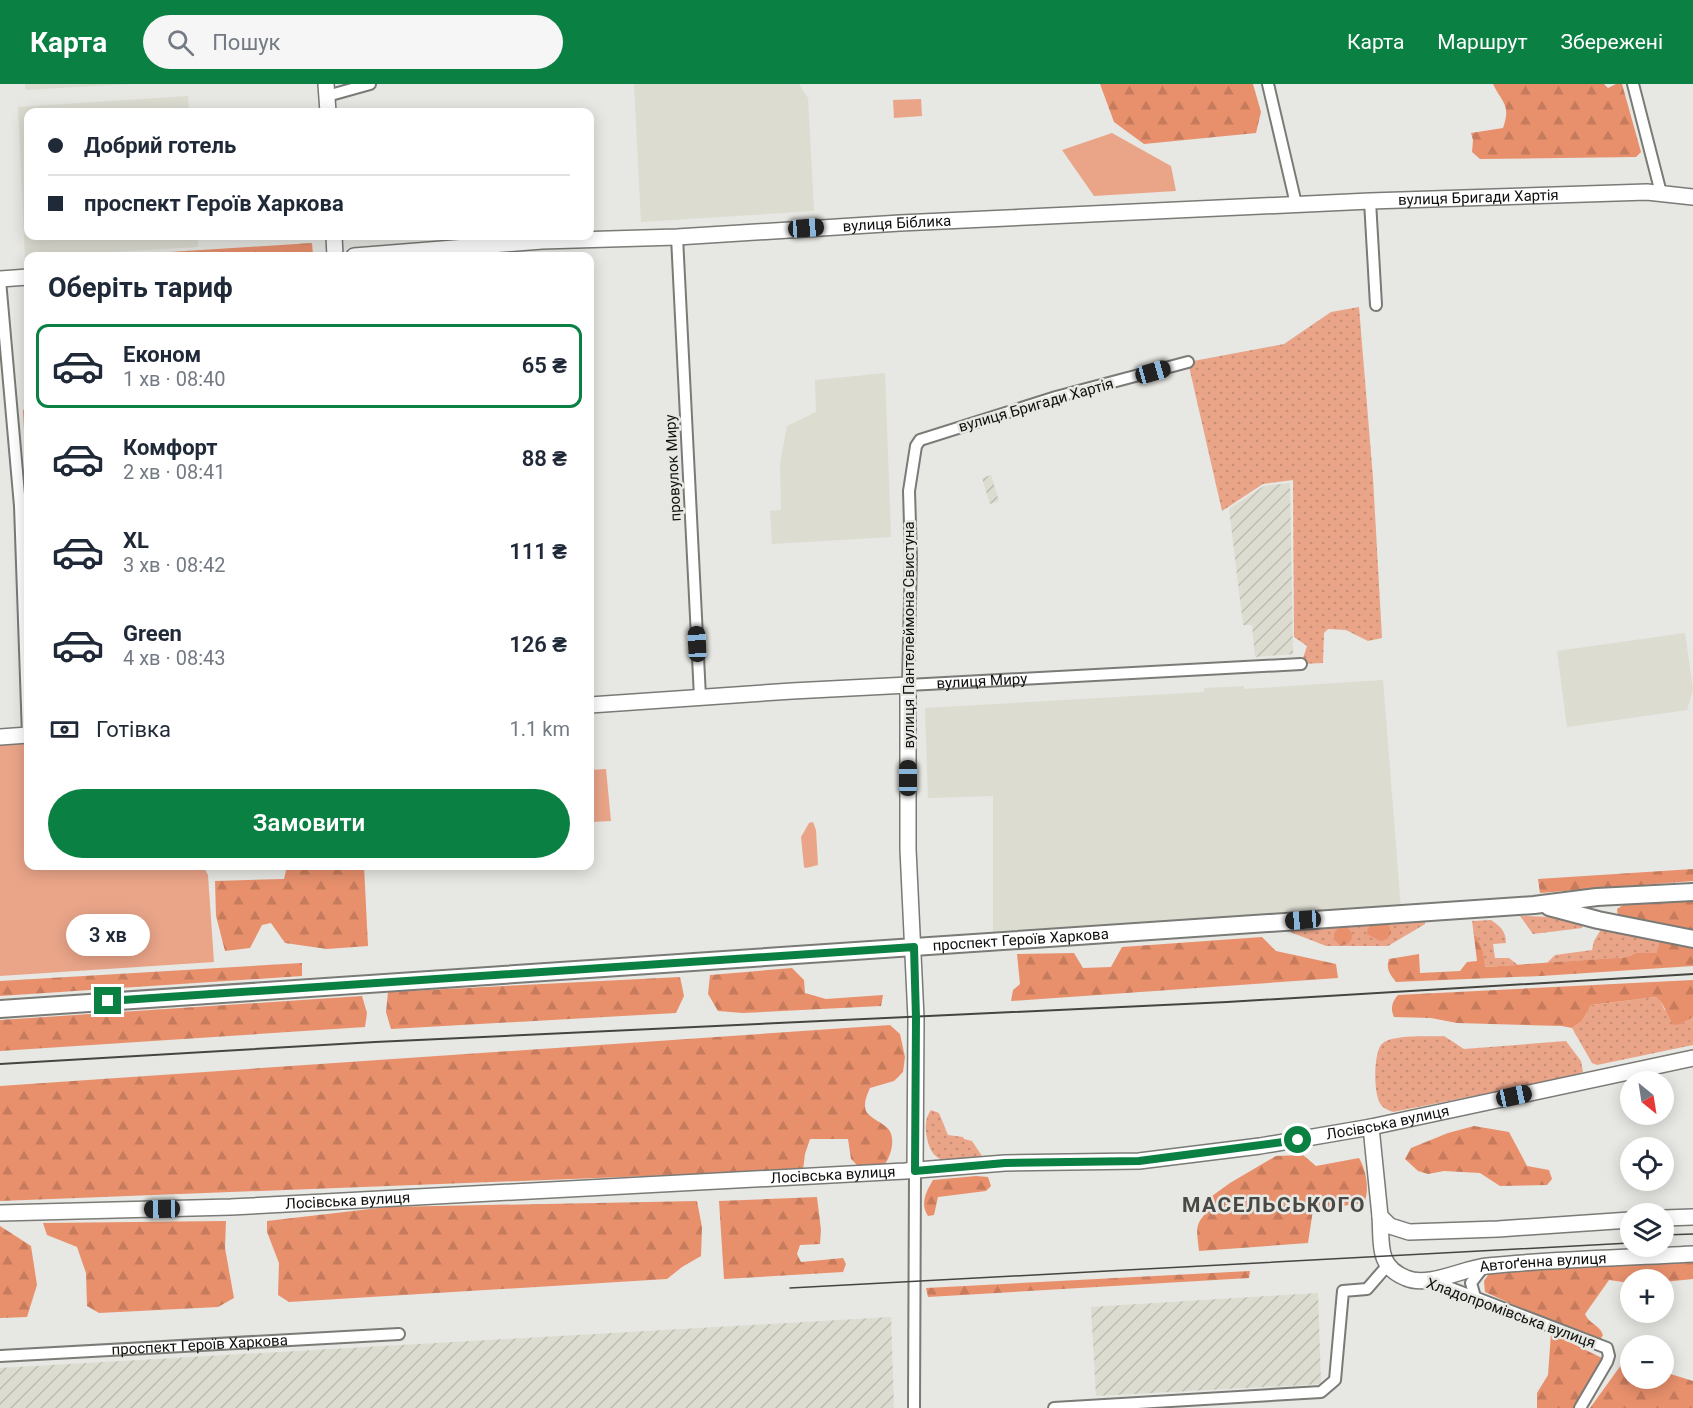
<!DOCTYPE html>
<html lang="uk">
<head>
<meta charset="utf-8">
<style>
  :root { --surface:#fff; --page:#f6f6f7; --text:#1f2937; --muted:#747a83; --line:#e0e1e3; --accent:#0b8043 }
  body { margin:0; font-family:Roboto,sans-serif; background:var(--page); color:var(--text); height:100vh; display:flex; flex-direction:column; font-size:22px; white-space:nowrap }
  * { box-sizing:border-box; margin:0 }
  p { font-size:20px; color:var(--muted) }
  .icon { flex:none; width:33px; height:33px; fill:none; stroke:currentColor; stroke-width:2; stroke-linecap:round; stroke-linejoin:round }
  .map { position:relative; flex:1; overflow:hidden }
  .drawer { position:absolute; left:24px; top:168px; width:570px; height:618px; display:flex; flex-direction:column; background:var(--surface); border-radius:12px; box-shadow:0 3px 15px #0003 }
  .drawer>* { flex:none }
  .guide { position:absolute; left:24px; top:24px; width:570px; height:132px; border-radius:12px; box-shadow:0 3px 15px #0003; display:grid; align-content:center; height:132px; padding:0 24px; background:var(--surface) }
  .needle { width:39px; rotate:150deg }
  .tools { position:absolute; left:1620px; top:987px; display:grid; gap:12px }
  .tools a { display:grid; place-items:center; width:54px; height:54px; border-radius:50%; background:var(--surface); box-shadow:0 3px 15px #0003; font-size:30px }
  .end { position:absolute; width:27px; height:27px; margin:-14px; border:8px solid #0b8043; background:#fff; box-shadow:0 0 0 3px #fff }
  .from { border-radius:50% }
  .bubble { position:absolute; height:42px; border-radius:21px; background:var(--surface); box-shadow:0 3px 15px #0003; font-size:20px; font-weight:600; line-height:42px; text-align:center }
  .car { position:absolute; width:18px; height:36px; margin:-18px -9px; border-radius:8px; box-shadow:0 0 4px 2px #0007; background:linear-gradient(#222 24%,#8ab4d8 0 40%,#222 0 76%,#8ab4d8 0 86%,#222 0) }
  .guide b { display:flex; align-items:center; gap:21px; height:57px; font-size:22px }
  .guide b+b { border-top:2px solid var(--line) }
  .guide i { width:15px; height:15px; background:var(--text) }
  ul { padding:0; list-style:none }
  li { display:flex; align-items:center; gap:18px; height:84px; margin:0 12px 9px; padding:0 12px; border:3px solid transparent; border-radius:12px }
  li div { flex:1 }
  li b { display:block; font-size:22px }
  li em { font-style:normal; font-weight:600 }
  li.selected { border-color:var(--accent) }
  li>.icon { width:54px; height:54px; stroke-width:1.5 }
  h2 { padding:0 24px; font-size:27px; line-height:72px }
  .pay { display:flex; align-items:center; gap:15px; height:66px; padding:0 24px; font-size:22px }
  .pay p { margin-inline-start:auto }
  .primary-button { display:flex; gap:12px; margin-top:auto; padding:12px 24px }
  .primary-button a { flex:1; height:69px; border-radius:36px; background:var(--accent); color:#fff; font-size:24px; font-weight:600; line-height:69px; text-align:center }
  header { display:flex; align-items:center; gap:36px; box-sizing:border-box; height:84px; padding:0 30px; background:var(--accent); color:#fff }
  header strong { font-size:28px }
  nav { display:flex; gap:33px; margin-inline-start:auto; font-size:21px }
  .search { width:420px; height:54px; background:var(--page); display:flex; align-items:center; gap:15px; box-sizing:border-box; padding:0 21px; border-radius:33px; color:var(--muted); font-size:22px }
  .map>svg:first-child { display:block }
  .built { fill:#dddcd1 }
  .industrial { fill:url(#industrial-furrows) }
  .grass { fill:url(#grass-dots) }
  .forest { fill:url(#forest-firs) }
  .park { fill:#eaa589 }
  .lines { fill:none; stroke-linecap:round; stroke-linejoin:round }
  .street-casing { stroke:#7a7a76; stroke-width:14 }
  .secondary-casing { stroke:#7a7a76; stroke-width:18 }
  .primary-casing { stroke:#7a7a76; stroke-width:20 }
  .street { stroke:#fff; stroke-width:10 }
  .secondary { stroke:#fff; stroke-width:15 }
  .primary { stroke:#fff; stroke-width:16 }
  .tram { stroke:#444441; stroke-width:1.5 }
  .rail { stroke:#444441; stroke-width:2 }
  .route { stroke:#0b8043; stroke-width:8 }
  .labels { text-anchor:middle; stroke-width:5; stroke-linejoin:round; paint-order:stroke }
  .street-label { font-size:15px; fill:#10100e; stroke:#e7e7e3 }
  .district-label { font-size:21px; font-weight:bold; letter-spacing:1.5px; fill:#484844; stroke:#e7e7e3 }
</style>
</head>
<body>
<header>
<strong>Карта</strong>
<div class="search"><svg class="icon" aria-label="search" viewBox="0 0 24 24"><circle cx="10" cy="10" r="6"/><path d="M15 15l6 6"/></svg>Пошук</div>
<nav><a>Карта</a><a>Маршрут</a><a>Збережені</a></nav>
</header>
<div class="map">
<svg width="1693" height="1324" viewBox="0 0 1693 1324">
  <defs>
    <pattern id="industrial-furrows" width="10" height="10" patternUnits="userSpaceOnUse" patternTransform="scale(1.5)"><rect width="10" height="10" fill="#dddcd1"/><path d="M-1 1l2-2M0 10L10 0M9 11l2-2" fill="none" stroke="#bdbcb2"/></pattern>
    <pattern id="grass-dots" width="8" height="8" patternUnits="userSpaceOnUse" patternTransform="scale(1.5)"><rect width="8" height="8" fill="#eaa589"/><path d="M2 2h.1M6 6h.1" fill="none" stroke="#c88d75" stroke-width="1.8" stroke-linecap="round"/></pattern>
    <pattern id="forest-firs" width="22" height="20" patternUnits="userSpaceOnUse" patternTransform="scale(1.5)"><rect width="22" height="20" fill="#e8906c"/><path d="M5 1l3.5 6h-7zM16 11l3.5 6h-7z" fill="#c67b5c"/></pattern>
  </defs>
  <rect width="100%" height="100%" fill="#e7e7e3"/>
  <g class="built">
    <path d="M25,0H129L25,6Z"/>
    <path d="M634,0H799L808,14L814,127L641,138Z"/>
    <path d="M188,12L189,28H28V152H198V163L25,173L18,23Z"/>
    <path d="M885,289L891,453L772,460L770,427L781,426L780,379L787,342L816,328L815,296Z"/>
    <path d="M1685,549L1693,605L1687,626L1567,643L1557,567Z"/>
    <path d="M1383,596L1401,825L993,848V712L928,714L925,624L1204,608V604L1244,602V605Z"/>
  </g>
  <g class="industrial">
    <path d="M991,391L999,417L990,420L982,394Z"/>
    <path d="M1290,399L1293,570L1255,573L1252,541H1243L1229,425L1264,402Z"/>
    <path d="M1318,1209L1321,1300L1096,1312L1091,1223Z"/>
    <path d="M891,1233L894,1324H0V1284Z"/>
  </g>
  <g class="grass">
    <path d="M1359,223L1373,394L1382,554L1368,557L1346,546L1328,545L1324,549L1323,579L1301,580L1307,562L1294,553L1293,396L1263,400L1222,427L1188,278L1284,260L1331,228Z"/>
    <path d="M1520,832L1553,833L1583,839L1582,844L1533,850Z"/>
    <path d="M1491,836C1500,842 1506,847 1506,859L1493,860L1495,874H1509L1518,881L1484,883L1483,867L1477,852H1474L1472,837Z"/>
    <path d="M1425,837V840L1388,862H1326L1285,846Z"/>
    <path d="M1603,842L1661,853L1656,869H1635L1628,873L1547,879L1555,871L1592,866L1594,857Z"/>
    <path d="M1656,913L1662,919L1664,925L1681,940L1693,933V961L1597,981L1592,979L1572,944L1582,937L1591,921Z"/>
    <path d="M1444,952L1464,965L1566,957L1581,977L1583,988L1569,993L1393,1028C1389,1026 1384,1025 1381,1021C1373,1011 1373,966 1383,959C1395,950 1429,953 1444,952Z"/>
    <path d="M931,1026L939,1029L948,1051L963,1053L964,1055L972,1057L984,1075C959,1076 933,1087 927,1054C925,1044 925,1034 931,1026Z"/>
  </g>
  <g class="forest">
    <path d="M1100,0H1253L1261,28L1256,49L1144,60L1114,38Z"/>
    <path d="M1493,0H1604L1608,4L1616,0H1622L1641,68L1636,73L1480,75L1472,68L1473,56L1471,49L1503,44C1511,21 1503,20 1493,0Z"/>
    <path d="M312,159L313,171L281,172H107Z"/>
    <path d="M28,325V422L23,326Z"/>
    <path d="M287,782H364L368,862L327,865L285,859L271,839L262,841L250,864L225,867L216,832L215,797L284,795Z"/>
    <path d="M1693,785V797L1540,809L1538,795Z"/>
    <path d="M1693,817V850L1618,833L1617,825L1623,821Z"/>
    <path d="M1374,841H1389L1391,849L1387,855L1380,857L1367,850L1368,844Z"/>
    <circle cx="1343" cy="852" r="9"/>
    <path d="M1474,852H1477L1483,867L1485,883L1628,873L1635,869H1656L1661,853L1693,859V882L1541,892L1396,898C1389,889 1386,885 1389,875L1419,870L1420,889L1460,887L1467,878L1477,877Z"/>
    <path d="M1262,853L1276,867L1336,880L1338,894L1011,917L1013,906L1020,900L1017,870L1074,869L1083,884L1111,883L1122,863Z"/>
    <path d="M302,879V892L0,912V897Z"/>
    <path d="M792,884L804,896L805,909L826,915L883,911L881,922L743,929L718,927L708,910L710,891Z"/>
    <path d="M680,893L684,912L676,929L391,945L386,928L388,908Z"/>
    <path d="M1693,896V933L1681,940L1673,941L1662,919L1656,913L1591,921L1582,937L1572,944L1562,942L1457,939L1431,934L1394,933C1390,924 1392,918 1398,911Z"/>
    <path d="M362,912L367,929L365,943L0,967V936Z"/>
    <path d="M890,941L900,950L905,973L903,988L894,997L870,1004C867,1011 863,1019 866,1027C870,1034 879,1037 885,1042C897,1050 892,1070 885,1080L858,1082L851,1075L848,1055H810L805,1070L803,1086L0,1117V1002Z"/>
    <path d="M1474,1042L1509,1048L1527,1082L1549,1086L1552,1095L1547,1101L1500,1102L1480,1089L1444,1087L1428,1090L1418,1087L1405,1075L1411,1064L1448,1049Z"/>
    <path d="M1303,1071L1316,1082L1359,1074C1366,1085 1370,1107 1364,1119L1313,1126L1308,1159L1199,1167C1197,1147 1193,1139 1211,1125L1212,1112L1230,1099L1276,1072Z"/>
    <path d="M976,1092L988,1093L991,1102L986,1107L938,1113L934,1131L928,1132C920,1119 926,1108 933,1096Z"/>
    <path d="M817,1113L821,1146L820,1160L800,1161L797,1170L801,1178L843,1174L846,1180L843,1188L724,1195L719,1117Z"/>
    <path d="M697,1117L702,1143L701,1172L682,1183L667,1195L289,1218L278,1211L279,1179L267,1148V1137L387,1123Z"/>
    <path d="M226,1137L225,1164L234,1214L218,1223L99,1229L87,1222L86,1189L77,1163L47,1151L43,1139Z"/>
    <path d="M0,1142L31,1162L37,1201L27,1233L0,1234Z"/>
    <path d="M1693,1178V1195L1664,1198V1196H1630V1199L1609,1196L1585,1230C1589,1240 1599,1240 1603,1251L1600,1256L1594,1257L1485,1208L1484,1197L1490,1188Z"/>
    <path d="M1250,1187L1249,1194L928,1213L926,1204Z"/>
    <path d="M1551,1249L1602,1274L1575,1324H1537V1309L1548,1291Z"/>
    <path d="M1624,1277L1630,1279V1294H1664V1288L1693,1297V1324H1590Z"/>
  </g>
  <g class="park">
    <path d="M921,15L922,32L894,34L893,16Z"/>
    <path d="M1112,49L1171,82L1176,107L1094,112L1062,66Z"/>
    <path d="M28,659V782H203L208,791L214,878L0,892V661Z"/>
    <path d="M606,685L611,737L590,738V686Z"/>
    <path d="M813,738L816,746L818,781L806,784L804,783L801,753L809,739Z"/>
  </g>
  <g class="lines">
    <g class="street-casing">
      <g id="street">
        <path d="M1268,0L1296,120"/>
        <path d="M1633,0L1661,109"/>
        <path d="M327,12L370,0"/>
        <path d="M1370,117L1376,221"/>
        <path d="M677,153L700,613"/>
        <path d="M0,196L20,422L28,651"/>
        <path id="s1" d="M1188,278L1056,313L920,356L916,362L909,407L911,474L908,601L1301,580"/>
        <path d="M1430,1196L1607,1264L1609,1272L1607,1278L1580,1324"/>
        <path d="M1475,1213L1471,1199L1484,1182"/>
        <path id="s2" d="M0,1272L399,1250"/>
        <path d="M914,1324L915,1087"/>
        <path d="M1054,1324L1321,1308L1335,1296L1343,1207L1367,1205L1387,1182"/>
      </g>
    </g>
    <g class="secondary-casing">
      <g id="secondary">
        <path d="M326,0L328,28"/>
        <path d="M334,152L335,172"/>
        <path id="s3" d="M354,172L542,157L677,153L900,139L1370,117L1647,108L1693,113"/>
        <path d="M0,195L28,193"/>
        <path d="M590,621L792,607L908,601V765L916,934L915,1087"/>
        <path d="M0,653L28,651"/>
        <path d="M1371,1043L1380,1132L1390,1142L1409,1148L1498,1145L1630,1136"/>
        <path id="s4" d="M0,1129L231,1123L905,1087L1005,1079L1139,1077L1260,1062L1371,1043L1693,974"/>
        <path id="s5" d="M1380,1132C1382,1159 1376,1182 1406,1194C1428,1204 1464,1184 1487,1182C1555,1175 1624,1174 1693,1170"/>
        <path d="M1664,1134L1693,1133"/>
      </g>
    </g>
    <g class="primary-casing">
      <g id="primary">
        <path d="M1549,823L1598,836L1693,855"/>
        <path id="s6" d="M0,925L1534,821L1597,813L1693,808"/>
      </g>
    </g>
    <use href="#street" class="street"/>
    <use href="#secondary" class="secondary"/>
    <use href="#primary" class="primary"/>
    <g class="tram">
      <path d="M1664,1151L1693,1150"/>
      <path d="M790,1204L1630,1159"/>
    </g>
    <path class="rail" d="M0,980L375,958L1227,918L1693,890"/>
  </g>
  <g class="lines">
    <path class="route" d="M108,917L914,863L916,934L915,1087L1005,1079L1139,1077L1298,1056"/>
  </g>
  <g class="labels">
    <g class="street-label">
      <text dy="5" stroke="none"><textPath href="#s3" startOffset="1126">вулиця Бригади Хартія</textPath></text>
      <text dy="5" stroke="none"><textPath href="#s3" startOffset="544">вулиця Біблика</textPath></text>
      <text transform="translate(1036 321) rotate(-16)" y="5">вулиця Бригади Хартія</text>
      <text transform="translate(673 384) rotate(-93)" y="5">провулок Миру</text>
      <text transform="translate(909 551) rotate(-90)" y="5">вулиця Пантелеймона Свистуна</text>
      <text dy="5" stroke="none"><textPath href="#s1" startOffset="600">вулиця Миру</textPath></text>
      <text dy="5" stroke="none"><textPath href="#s6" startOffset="1023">проспект Героїв Харкова</textPath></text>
      <text dy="5" stroke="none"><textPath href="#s4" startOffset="1392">Лосівська вулиця</textPath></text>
      <text dy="5" stroke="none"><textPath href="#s4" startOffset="834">Лосівська вулиця</textPath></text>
      <text dy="5" stroke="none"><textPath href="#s4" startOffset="348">Лосівська вулиця</textPath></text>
      <text dy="5" stroke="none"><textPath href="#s5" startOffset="212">Автоґенна вулиця</textPath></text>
      <text transform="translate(1511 1229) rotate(20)" y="5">Хладопромівська вулиця</text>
      <text dy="5" stroke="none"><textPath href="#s2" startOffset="200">проспект Героїв Харкова</textPath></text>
    </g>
    <g class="district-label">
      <text x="1274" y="1128">МАСЕЛЬСЬКОГО</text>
    </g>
  </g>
</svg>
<div class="tools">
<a><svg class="needle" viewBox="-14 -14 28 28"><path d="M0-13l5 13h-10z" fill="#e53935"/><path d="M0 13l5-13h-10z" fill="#747a83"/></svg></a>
<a><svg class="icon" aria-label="locate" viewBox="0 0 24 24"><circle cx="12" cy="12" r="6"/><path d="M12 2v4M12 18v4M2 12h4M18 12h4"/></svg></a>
<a><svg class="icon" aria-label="layers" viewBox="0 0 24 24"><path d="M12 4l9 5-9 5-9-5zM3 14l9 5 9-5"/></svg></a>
<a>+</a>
<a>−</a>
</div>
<i class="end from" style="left:1298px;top:1056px"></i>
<i class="end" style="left:108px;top:917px"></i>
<div class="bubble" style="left:66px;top:830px;width:84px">3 хв</div>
<i class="car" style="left:806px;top:144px;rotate:86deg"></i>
<i class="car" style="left:1153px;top:288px;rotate:74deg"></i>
<i class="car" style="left:697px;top:560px;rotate:357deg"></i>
<i class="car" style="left:908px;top:694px;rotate:0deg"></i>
<i class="car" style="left:1303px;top:836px;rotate:266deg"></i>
<i class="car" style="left:1514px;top:1012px;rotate:78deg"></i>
<i class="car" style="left:162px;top:1125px;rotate:269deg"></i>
<div class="guide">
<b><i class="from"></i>Добрий готель</b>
<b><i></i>проспект Героїв Харкова</b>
</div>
<section class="drawer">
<h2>Оберіть тариф</h2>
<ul>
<li class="selected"><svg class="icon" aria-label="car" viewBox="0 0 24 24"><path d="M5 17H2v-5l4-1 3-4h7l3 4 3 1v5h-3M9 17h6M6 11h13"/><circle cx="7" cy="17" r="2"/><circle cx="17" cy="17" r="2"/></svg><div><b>Економ</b><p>1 хв · 08:40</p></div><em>65 ₴</em></li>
<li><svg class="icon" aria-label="car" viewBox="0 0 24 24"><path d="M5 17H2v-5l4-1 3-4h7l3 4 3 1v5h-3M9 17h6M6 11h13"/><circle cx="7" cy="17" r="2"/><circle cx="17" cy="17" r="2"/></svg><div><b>Комфорт</b><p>2 хв · 08:41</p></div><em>88 ₴</em></li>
<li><svg class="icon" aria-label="car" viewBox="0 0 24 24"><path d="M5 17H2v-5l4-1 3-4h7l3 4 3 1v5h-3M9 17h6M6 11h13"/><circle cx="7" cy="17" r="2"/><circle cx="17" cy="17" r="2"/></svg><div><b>XL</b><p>3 хв · 08:42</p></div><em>111 ₴</em></li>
<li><svg class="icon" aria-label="car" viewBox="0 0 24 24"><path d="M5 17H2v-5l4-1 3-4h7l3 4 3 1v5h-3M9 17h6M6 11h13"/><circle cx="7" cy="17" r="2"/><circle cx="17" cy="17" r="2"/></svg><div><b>Green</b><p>4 хв · 08:43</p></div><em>126 ₴</em></li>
</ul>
<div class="pay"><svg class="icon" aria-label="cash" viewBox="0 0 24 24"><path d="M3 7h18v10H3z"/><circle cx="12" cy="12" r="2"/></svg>Готівка<p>1.1 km</p></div>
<div class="primary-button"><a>Замовити</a></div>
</section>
</div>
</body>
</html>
